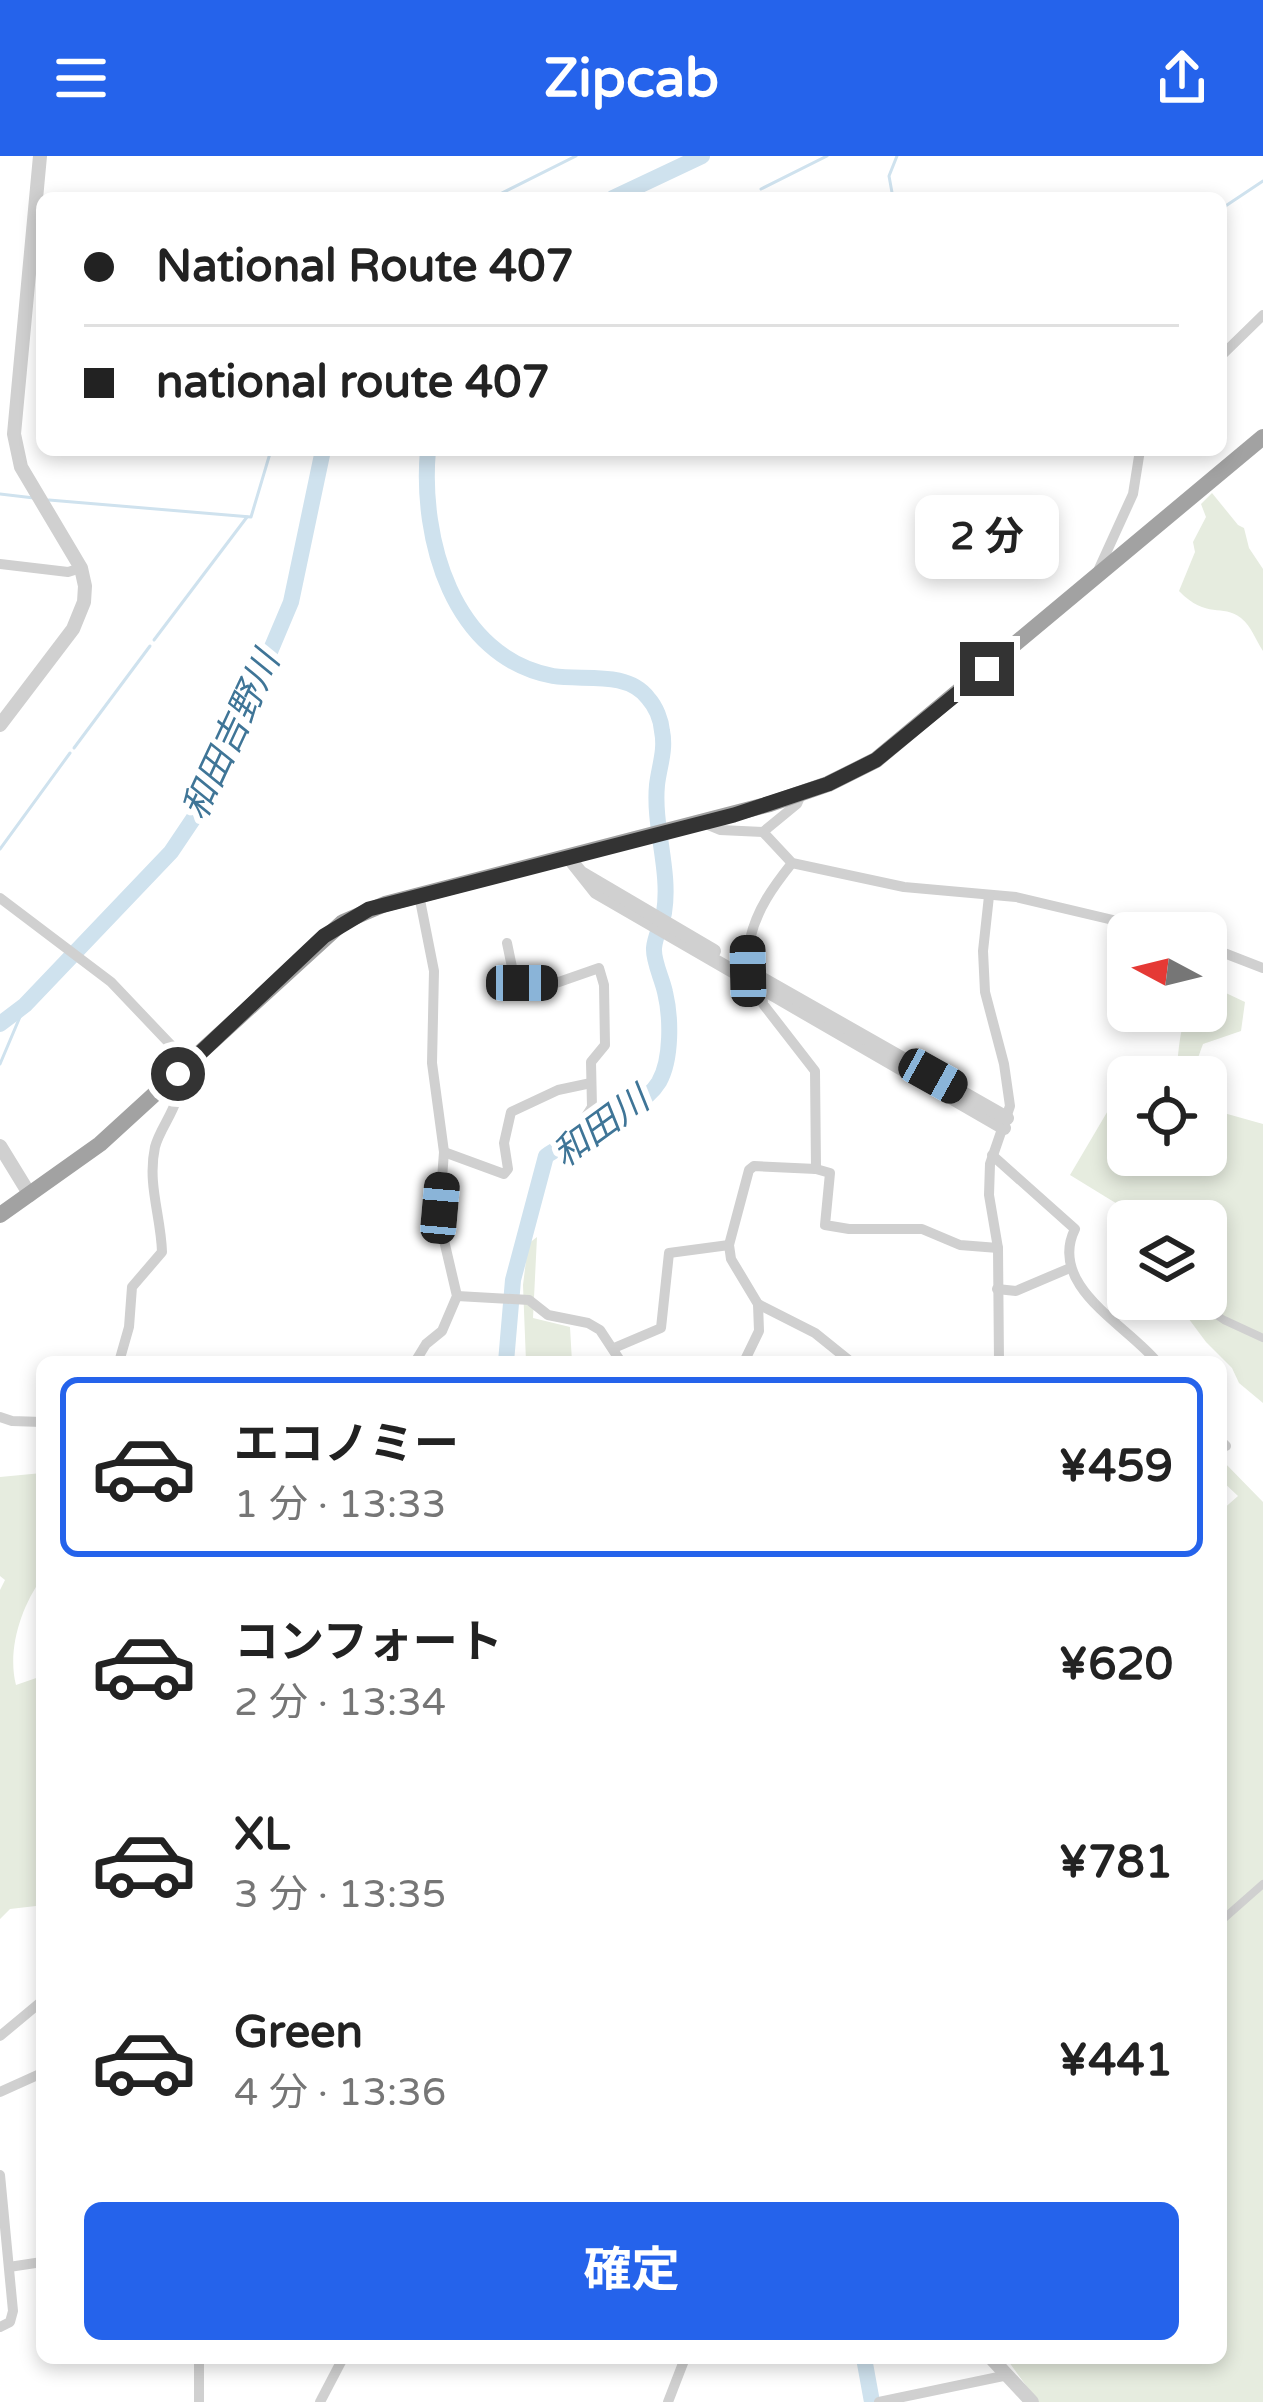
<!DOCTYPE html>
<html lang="ja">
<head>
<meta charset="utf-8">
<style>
  :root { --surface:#fff; --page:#f2f2f2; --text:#222; --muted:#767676; --line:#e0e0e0; --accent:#2563eb }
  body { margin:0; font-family:"Varela Round","Noto Sans JP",sans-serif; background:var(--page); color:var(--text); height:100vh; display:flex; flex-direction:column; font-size:45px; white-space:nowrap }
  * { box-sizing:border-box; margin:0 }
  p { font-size:39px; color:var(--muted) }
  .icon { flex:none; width:66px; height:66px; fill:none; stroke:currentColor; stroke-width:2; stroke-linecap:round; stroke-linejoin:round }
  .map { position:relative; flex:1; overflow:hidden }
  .side { position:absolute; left:36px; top:1200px; width:1191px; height:1008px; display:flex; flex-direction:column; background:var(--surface); border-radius:18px; box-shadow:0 6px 18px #0003 }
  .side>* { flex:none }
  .top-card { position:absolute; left:36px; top:36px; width:1191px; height:264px; border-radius:18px; box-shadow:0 6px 18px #0003; display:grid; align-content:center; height:264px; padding:0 48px; background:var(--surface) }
  .needle { width:78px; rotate:277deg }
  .controls { position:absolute; left:1107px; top:756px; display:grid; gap:24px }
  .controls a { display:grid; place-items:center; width:120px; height:120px; border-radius:18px; background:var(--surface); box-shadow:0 6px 18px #0003; font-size:60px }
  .end { position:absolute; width:54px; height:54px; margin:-27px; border:15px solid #333; background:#fff; box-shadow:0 0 0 6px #fff }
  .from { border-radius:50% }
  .bubble { position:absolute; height:84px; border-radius:18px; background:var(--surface); box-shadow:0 6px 18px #0003; font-size:39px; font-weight:700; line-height:84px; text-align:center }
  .car { position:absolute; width:36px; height:72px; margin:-36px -18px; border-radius:15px; box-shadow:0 0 9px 3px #0007; background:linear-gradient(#222 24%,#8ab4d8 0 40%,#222 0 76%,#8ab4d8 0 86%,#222 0) }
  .top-card b { display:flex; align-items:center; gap:42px; height:114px; font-size:45px }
  .top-card b+b { border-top:3px solid var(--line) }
  .top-card i { width:30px; height:30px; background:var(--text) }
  ul { padding:21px 0 0; list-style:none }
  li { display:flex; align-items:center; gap:36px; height:180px; margin:0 24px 18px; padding:0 24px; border:6px solid transparent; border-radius:18px }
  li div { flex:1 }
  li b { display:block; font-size:45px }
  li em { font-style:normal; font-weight:700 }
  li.selected { border-color:var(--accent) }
  li>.icon { width:108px; height:108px; stroke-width:1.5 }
  .action { display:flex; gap:24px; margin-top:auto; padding:24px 48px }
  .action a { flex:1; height:138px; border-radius:18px; background:var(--accent); color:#fff; font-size:48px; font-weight:700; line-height:138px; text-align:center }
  header { display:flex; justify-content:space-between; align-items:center; height:156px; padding:0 48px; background:var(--accent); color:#fff; font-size:54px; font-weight:700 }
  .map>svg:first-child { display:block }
  .green { fill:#e6ecdf }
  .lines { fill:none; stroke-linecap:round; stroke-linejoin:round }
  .stream { stroke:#cfe2ee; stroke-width:3 }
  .river { stroke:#cfe2ee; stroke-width:16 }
  .pedestrian { stroke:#d0d0d0; stroke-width:8 }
  .minor { stroke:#d0d0d0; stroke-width:10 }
  .tertiary { stroke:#d0d0d0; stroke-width:14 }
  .trunk { stroke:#a2a2a2; stroke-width:16 }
  .route { stroke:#333; stroke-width:15 }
  .labels { text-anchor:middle; stroke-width:12; stroke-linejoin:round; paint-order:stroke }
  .water-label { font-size:36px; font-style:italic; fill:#3f7597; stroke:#fff }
</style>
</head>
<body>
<header><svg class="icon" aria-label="menu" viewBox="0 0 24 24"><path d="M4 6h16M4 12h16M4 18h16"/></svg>Zipcab<svg class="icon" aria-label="share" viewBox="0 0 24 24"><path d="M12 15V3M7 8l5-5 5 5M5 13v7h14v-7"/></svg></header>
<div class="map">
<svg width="1263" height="2246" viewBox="0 0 1263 2246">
  <rect width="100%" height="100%" fill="#fff"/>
  <g class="green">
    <path d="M1212,337L1238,369L1244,372L1249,392L1263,413V495C1255,483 1252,471 1241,462C1222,447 1207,464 1179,435L1195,396L1193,386L1206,361L1201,348Z"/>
    <path d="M1211,830L1245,846L1241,875L1203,888L1191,921H1177C1177,905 1180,868 1188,855H1206V834Z"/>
    <path d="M1128,936V999H1206V965L1217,968L1206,958V952L1263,968V1247L1239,1227L1232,1212L1206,1186L1174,1143H1206V1065H1145L1070,1019L1116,941Z"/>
    <path d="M537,1081L533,1162L570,1171L572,1206H526L523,1129L528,1088Z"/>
    <path d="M1221,1303L1263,1346V2246H1038L1006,2202H1221V1355L1238,1340L1221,1324Z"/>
    <path d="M42,1317V1422C21,1451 7,1494 16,1529L42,1520V1762L36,1750L10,1753L0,1763V1434L5,1424L0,1420V1321Z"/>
  </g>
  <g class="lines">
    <g class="stream">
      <path d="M761,33L827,0"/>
      <path d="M492,42L576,0"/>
      <path d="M893,42L889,20L897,0"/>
      <path d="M1221,53L1263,25"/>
      <path d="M0,338L34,342"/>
      <path d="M49,344L251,361L271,294"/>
      <path d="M154,484L247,361"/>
      <path d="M74,592L150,490"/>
      <path d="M0,693L70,597"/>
      <path d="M0,908L25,849"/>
    </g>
    <g class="river">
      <path d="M613,42L702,0"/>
      <path d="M428,294C420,382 452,501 553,520C583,525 627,514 648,542C656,551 661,564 662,575C666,594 659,611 657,629C653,671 671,715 664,757C662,768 655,780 654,792C653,805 662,822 665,836C671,861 672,903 659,926C641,956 577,979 546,1000L513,1124L506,1206"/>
      <path d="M0,868L25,849L171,696L210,638L291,446L323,294"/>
      <path d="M864,2202L872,2246"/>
    </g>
    <g class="pedestrian">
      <path d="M1152,1059L1155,1065"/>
      <path d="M1192,1143L1224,1164L1263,1182"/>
      <path d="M1221,1765L1263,1728"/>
    </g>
    <g class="minor">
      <path d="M1221,200L1263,159"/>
      <path d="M0,408L68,416L81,412"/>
      <path d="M1097,417L1133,338L1140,294"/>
      <path d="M703,667L720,674L763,676L797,648L802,637"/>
      <path d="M763,676L792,707L904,731L1016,741L1168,777"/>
      <path d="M989,740L983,795L985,836L1004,908L1010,950L990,1008L989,1039L998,1092L999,1206"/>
      <path d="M0,742L111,826L189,908"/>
      <path d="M507,787L513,816L522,827H556L599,812L604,829L605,889L591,906L592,951L582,967"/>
      <path d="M1206,790L1263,812"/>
      <path d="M746,821C750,808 747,795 750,783C757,753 773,731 792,707"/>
      <path d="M762,835L763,848L815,915L816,1013L754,1010L749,1014L729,1089L731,1103L758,1148L815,1177L851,1206"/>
      <path d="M444,996L504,1018L508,1013L504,987L511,956L558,934L591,927"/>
      <path d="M992,999L1075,1073C1047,1130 1127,1169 1157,1206"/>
      <path d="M816,1013L830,1017L825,1069L849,1073H922L960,1089L998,1092"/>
      <path d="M997,1133L1016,1135L1070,1112"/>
      <path d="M457,1140L529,1144L548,1159L588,1167L600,1174L621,1206"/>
      <path d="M614,1192L661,1172L669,1097L729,1089"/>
      <path d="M119,1206L129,1171L132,1131L162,1096C161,1060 147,1028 155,991C161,967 186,945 175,921"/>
      <path d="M415,1206L426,1188L442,1175L457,1140L439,1063L444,996L432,907L434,815L419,739"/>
      <path d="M744,1206L759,1175L758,1148"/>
      <path d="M0,1261L12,1265L42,1266"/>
      <path d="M1221,1285L1226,1290"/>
      <path d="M0,1880L42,1845"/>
      <path d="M0,1936L42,1917"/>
      <path d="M0,2019L13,2155L10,2166L0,2171"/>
      <path d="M9,2111L42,2106"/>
      <path d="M199,2246V2202"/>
      <path d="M320,2246L343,2202"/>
      <path d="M668,2246L685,2202"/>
      <path d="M879,2246L1008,2219"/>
    </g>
    <g class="tertiary">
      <path d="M0,569L73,473L84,446L85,430L81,412L21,311L14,278L40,0"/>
      <path d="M569,702L596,736L1004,972"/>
      <path d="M583,718L714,795"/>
      <path d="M743,812L1007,962"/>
      <path d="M0,990L30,1039"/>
      <path d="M991,2202L1032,2246"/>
    </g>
    <path class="trunk" d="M0,1059L100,988L343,766L385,748L770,648L828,628L876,604L1263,281"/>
  </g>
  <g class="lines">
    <path class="route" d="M178,918L324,780L369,753L734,659L828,628L876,604L987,513"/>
  </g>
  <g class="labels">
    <g class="water-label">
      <text transform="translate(230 579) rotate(-65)" y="13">和田吉野川</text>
      <text transform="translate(600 970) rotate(-36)" y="13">和田川</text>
    </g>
  </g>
</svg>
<div class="controls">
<a><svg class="needle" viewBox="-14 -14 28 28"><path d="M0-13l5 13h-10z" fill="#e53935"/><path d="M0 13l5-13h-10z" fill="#767676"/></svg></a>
<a><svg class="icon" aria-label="locate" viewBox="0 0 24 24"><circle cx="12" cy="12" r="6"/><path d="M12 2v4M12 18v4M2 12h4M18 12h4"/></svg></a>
<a><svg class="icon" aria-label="layers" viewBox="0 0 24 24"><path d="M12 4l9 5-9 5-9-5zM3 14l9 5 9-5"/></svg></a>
</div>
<i class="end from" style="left:178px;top:918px"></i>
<i class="end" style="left:987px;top:513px"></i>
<div class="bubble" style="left:915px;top:339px;width:144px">2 分</div>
<i class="car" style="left:748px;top:815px;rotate:359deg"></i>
<i class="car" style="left:522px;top:827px;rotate:90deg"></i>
<i class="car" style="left:933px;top:920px;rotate:119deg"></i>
<i class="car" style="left:440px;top:1052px;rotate:5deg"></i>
<div class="top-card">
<b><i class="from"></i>National Route 407</b>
<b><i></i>national route 407</b>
</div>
<section class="side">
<ul>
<li class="selected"><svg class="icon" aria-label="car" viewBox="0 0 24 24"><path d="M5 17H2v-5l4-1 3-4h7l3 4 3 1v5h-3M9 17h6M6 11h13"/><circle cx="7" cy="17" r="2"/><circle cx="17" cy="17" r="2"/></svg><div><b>エコノミー</b><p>1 分 · 13:33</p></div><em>¥459</em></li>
<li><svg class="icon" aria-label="car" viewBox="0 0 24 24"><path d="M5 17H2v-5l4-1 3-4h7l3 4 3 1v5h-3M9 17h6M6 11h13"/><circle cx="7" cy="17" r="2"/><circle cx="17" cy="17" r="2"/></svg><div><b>コンフォート</b><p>2 分 · 13:34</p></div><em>¥620</em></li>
<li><svg class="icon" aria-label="car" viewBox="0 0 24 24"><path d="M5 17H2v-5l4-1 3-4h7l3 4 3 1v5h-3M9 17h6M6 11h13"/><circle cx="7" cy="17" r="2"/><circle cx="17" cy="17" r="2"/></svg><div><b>XL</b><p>3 分 · 13:35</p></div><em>¥781</em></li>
<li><svg class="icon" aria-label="car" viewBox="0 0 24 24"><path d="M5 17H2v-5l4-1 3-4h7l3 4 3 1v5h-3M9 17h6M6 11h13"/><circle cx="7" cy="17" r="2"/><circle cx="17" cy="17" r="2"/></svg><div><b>Green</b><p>4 分 · 13:36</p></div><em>¥441</em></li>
</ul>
<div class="action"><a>確定</a></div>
</section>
</div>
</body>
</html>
